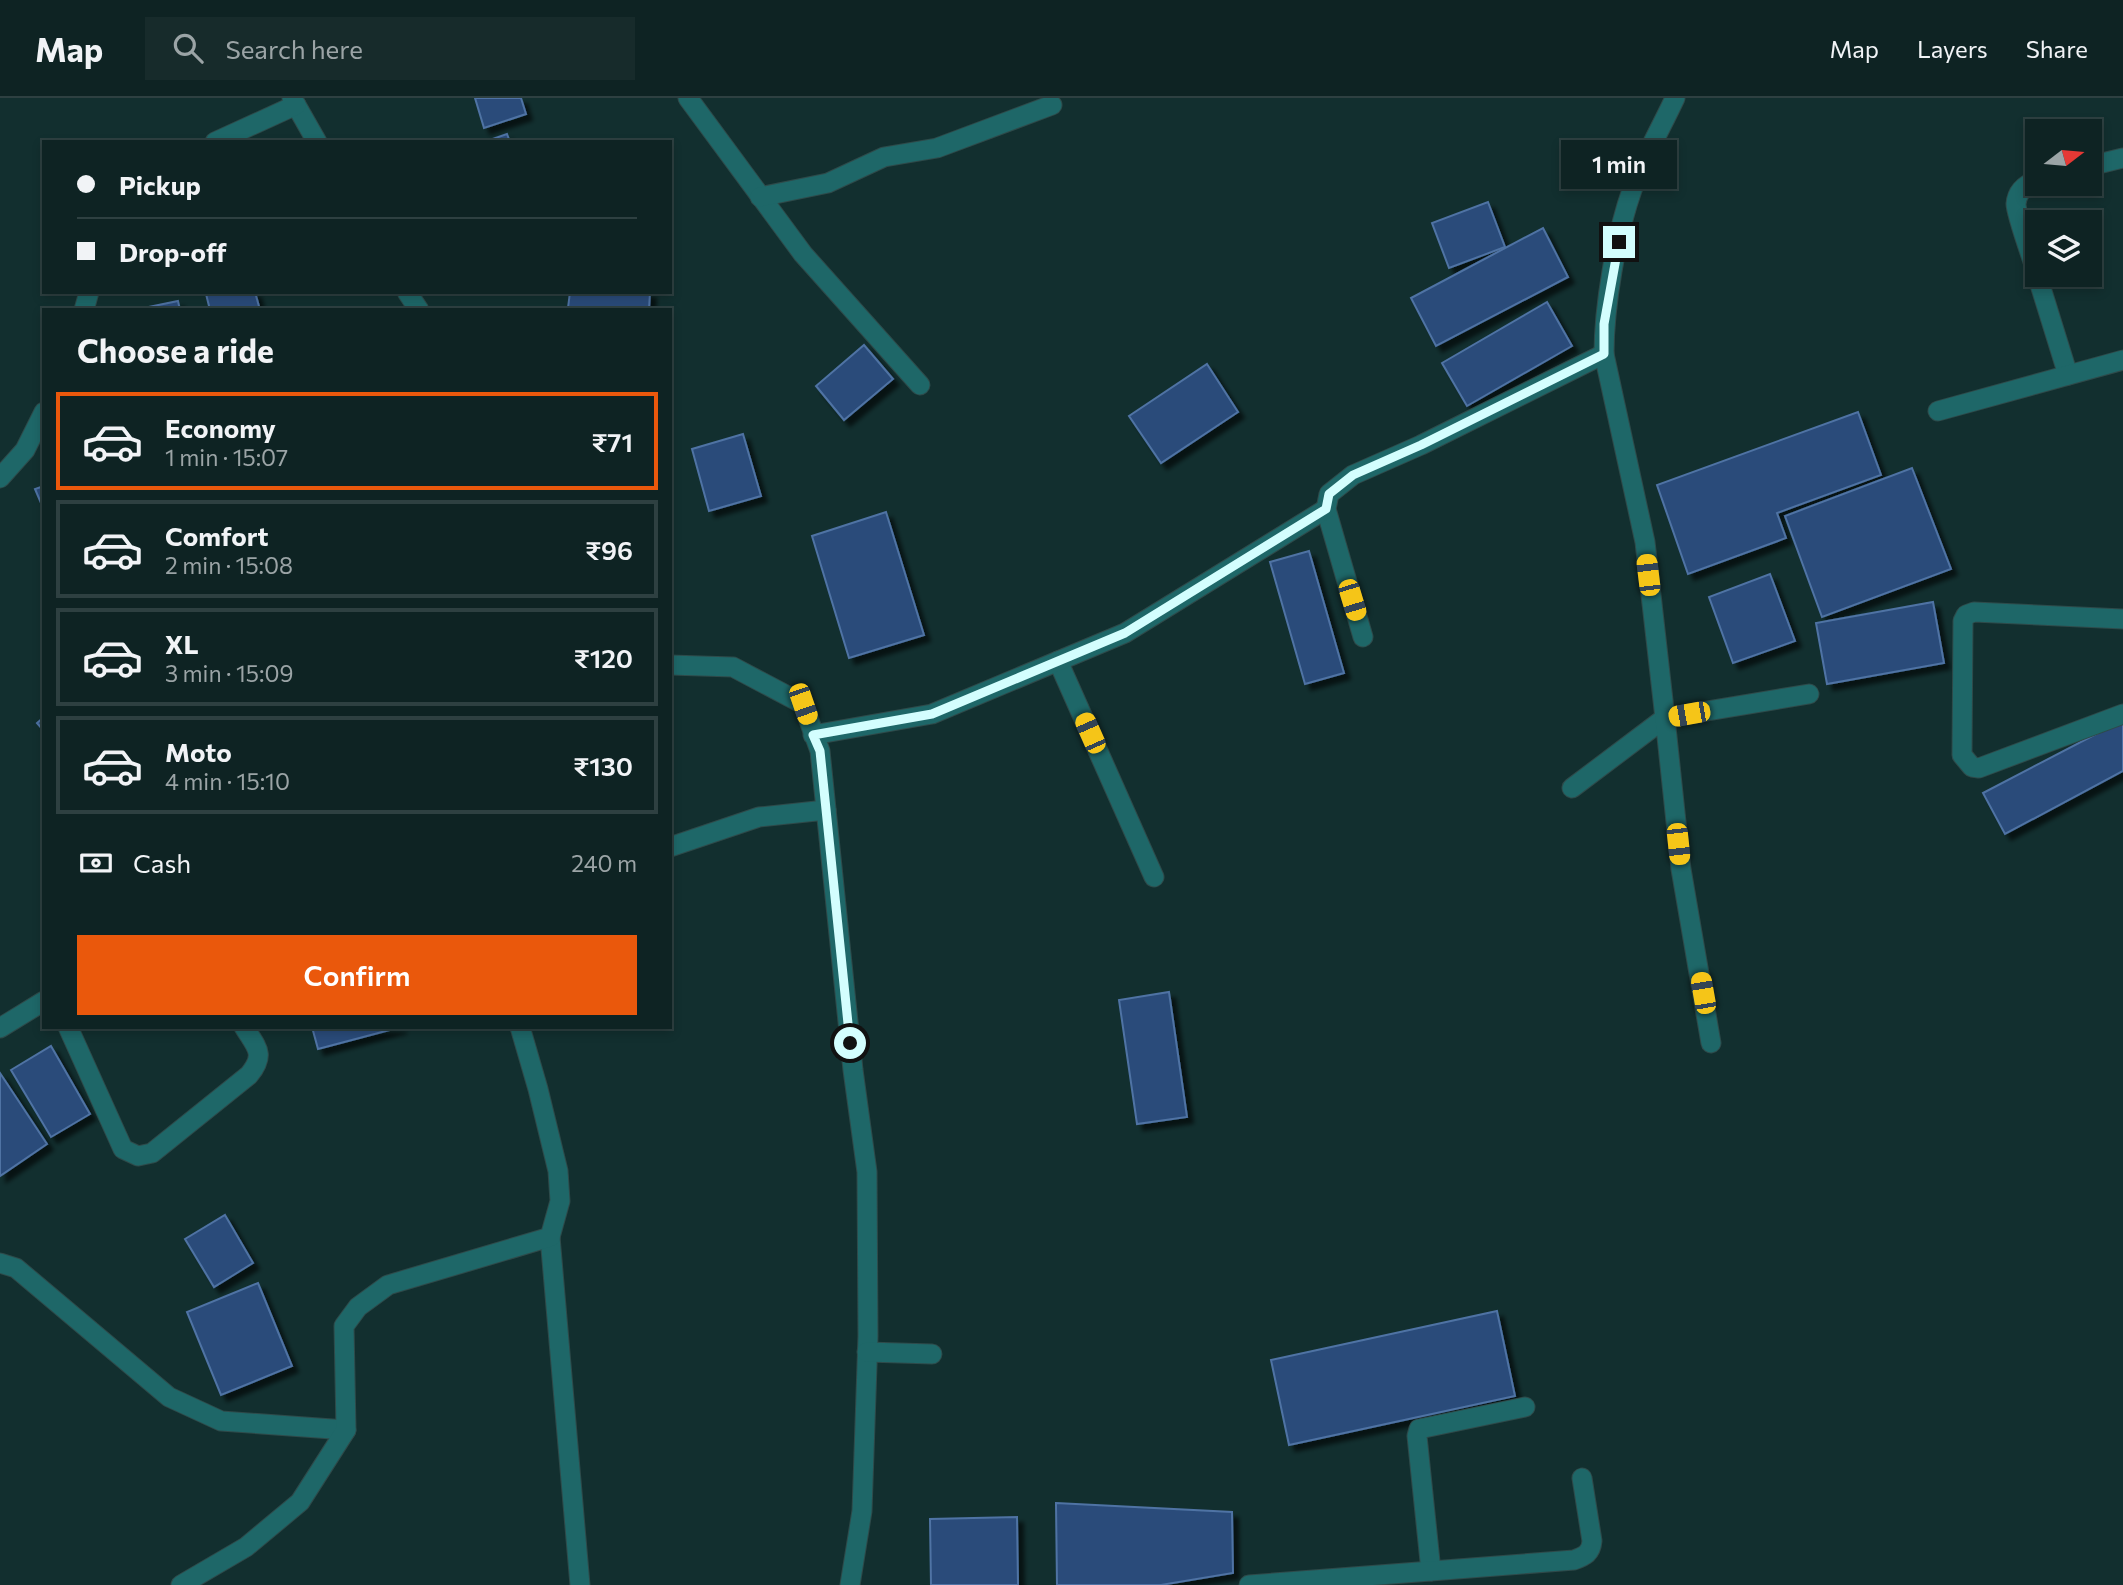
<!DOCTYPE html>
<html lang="en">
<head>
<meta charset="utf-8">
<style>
  :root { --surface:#0e2323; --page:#172b2b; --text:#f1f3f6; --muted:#9ba4a6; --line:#2e4041; --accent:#ea580c }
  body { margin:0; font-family:Commissioner,sans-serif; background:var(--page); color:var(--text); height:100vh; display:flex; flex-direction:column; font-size:26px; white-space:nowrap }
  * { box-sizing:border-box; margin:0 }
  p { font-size:23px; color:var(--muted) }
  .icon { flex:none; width:38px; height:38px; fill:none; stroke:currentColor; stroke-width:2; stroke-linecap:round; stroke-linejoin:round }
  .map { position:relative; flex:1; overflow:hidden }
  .details { position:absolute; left:42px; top:210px; width:630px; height:721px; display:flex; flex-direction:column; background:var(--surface); border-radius:0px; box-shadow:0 4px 10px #0003,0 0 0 2px var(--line) }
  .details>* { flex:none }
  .banner { position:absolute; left:42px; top:42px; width:630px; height:154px; border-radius:0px; box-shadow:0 4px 10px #0003,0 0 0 2px var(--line); display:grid; align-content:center; height:154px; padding:0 35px; background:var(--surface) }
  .needle { width:46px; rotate:74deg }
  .controls { position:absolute; left:2025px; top:21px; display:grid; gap:14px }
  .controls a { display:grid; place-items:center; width:77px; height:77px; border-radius:0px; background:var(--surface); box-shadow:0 4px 10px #0003,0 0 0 2px var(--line); font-size:35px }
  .end { position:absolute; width:32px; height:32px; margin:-16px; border:9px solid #d3fefe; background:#111; box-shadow:0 0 0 4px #111 }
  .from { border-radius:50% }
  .bubble { position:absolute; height:49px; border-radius:0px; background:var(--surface); box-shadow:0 4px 10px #0003,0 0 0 2px var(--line); font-size:23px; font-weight:600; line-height:49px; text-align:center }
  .car { position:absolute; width:21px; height:42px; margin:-21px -10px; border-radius:9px; box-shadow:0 0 5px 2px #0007; background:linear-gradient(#f5c518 24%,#345 0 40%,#f5c518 0 76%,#345 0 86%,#f5c518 0) }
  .banner b { display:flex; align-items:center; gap:24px; height:66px; font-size:26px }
  .banner b+b { border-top:2px solid var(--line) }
  .banner i { width:18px; height:18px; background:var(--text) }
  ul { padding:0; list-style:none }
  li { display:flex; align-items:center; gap:21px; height:98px; margin:0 14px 10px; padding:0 21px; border:4px solid var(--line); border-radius:0px }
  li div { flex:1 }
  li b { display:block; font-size:26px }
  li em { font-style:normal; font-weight:600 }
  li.selected { border-color:var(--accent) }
  li>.icon { width:63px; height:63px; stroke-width:1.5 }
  h2 { padding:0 35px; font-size:32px; line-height:84px }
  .pay { display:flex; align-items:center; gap:18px; height:77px; padding:0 35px; font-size:26px }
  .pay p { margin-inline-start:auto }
  .cta { display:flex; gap:14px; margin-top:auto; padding:14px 35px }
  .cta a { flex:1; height:80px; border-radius:0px; background:var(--accent); color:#fff; font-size:28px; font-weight:600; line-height:80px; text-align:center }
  header { display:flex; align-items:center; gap:42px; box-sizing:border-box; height:98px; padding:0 35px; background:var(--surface); border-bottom:2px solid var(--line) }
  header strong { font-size:33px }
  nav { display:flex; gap:38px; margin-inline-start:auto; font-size:24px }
  .search { width:490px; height:63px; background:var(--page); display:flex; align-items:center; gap:18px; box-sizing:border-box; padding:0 24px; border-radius:0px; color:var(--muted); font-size:26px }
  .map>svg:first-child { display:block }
  .building { fill:#2a4c7a; stroke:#4f73a4; stroke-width:2; filter:url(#shadow) }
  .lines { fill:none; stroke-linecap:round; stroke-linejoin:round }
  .minor-casing { stroke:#2e4a4a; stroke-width:21 }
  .minor { stroke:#1e6768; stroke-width:19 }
  .route { stroke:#d3fefe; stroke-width:9 }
</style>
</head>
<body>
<header>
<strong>Map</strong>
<div class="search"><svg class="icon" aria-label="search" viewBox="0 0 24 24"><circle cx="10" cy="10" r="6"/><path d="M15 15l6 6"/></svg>Search here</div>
<nav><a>Map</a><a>Layers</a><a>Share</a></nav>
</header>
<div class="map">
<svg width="2123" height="1487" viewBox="0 0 2123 1487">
  <defs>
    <filter id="shadow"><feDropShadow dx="6" dy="6" stdDeviation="2" flood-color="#0009"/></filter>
  </defs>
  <rect width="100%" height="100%" fill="#122f2f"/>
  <g class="building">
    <path d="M475,0H521L526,16L484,30Z"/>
    <path d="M507,36L510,44H484Z"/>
    <path d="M1488,104L1505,149L1449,170L1432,125Z"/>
    <path d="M1543,130L1568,179L1436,248L1411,200Z"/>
    <path d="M214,194H255L260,212H210L206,196Z"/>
    <path d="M570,194H650L649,212L568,210Z"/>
    <path d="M178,203L180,212H134Z"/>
    <path d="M1547,204L1572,248L1467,308L1442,265Z"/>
    <path d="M864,247L893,281L844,322L816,288Z"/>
    <path d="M1207,266L1238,314L1161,365L1129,318Z"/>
    <path d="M1858,314L1881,377L1777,415L1786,440L1688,476L1657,387Z"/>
    <path d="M743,336L761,398L709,413L692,351Z"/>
    <path d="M1912,370L1951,471L1822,519L1785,418Z"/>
    <path d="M44,388V412L35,391Z"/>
    <path d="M886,414L924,537L849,560L812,438Z"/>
    <path d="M1309,453L1344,575L1305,586L1270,464Z"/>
    <path d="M1770,476L1795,543L1733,565L1709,499Z"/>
    <path d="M1933,504L1944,565L1827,586L1816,525Z"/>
    <path d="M44,619V633L37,625Z"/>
    <path d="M2123,622V673L2005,736L1983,695Z"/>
    <path d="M1169,894L1187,1019L1137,1026L1119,902Z"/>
    <path d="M312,929H401L318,951Z"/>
    <path d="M51,948L90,1016L51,1039L11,972Z"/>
    <path d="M0,975L47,1046L0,1078Z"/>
    <path d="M225,1117L253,1165L214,1189L185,1141Z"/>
    <path d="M258,1185L292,1268L221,1297L187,1214Z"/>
    <path d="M1497,1213L1515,1298L1289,1347L1271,1262Z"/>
    <path d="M1056,1405L1232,1414L1233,1475L1161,1487H1057Z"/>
    <path d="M1017,1419L1018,1487H931L930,1421Z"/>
  </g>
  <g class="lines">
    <g class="minor-casing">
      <g id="minor">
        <path d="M292,0L317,44"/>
        <path d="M688,0L803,156L920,287"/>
        <path d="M215,44L296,7"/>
        <path d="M2090,68L2123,60"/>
        <path d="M2037,82C2026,86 2017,93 2016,106C2016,117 2033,162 2037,176"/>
        <path d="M760,99L828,85L884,59L937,50L1052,7"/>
        <path d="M2037,177L2068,277"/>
        <path d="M407,194L419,212"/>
        <path d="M84,212L89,194"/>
        <path d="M1938,313L2123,262"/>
        <path d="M0,380L25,352L44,314"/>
        <path d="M2123,521L1974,514L1966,517L1963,523L1962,657L1972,669L1979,670L2123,616"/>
        <path d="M1363,539L1326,411L1329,396L1353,377L1421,347L1604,256"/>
        <path d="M1058,563L1154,779"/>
        <path d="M670,567L733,569L803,606L820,653L853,972L867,1074L868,1238L862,1413L850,1487"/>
        <path d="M813,637L932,616L1125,535L1326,411"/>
        <path d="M1572,690L1665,620L1645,444L1604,256C1604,209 1616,137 1632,92C1643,61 1661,30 1675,0"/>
        <path d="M670,749L759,719L826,712"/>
        <path d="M68,929L123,1051L138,1058L152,1055L249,977C266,956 257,950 244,929"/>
        <path d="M0,930L44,903"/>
        <path d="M1711,945L1681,771L1665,620L1809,596"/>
        <path d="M550,1139L580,1487"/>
        <path d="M0,1165L16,1170L169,1299L221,1323L346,1332"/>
        <path d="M867,1254L932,1256"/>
        <path d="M1431,1473L1417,1338L1419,1331L1525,1309"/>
        <path d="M181,1487L246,1449L300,1404L346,1332L344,1228L358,1209L388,1187L550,1139L560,1103L558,1073L538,991L520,929"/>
        <path d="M1249,1487L1574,1462C1585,1458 1591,1455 1592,1443L1582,1380"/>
      </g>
    </g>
    <use href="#minor" class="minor"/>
  </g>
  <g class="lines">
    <path class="route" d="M850,945L820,653L813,637L932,616L1125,535L1326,411L1329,396L1353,377L1421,347L1604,256V226L1619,144"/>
  </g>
</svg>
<div class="controls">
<a><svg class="needle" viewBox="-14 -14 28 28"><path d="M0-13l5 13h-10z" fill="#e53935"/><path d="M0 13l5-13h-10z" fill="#9ba4a6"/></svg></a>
<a><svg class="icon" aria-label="layers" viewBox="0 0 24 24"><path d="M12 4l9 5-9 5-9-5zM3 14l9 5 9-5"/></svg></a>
</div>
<i class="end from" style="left:850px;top:945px"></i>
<i class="end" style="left:1619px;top:144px"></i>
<div class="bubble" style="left:1561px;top:42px;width:116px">1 min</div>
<i class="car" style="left:1648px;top:477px;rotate:353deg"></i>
<i class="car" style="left:1352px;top:502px;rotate:163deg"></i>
<i class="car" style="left:803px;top:606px;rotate:161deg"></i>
<i class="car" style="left:1689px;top:616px;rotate:260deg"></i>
<i class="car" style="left:1090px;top:635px;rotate:336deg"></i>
<i class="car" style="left:1678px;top:746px;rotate:174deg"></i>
<i class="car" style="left:1703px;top:895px;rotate:350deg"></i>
<div class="banner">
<b><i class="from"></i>Pickup</b>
<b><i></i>Drop-off</b>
</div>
<section class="details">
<h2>Choose a ride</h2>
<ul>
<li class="selected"><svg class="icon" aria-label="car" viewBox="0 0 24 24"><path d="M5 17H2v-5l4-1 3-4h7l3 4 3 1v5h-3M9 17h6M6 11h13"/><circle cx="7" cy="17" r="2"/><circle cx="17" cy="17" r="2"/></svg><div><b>Economy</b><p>1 min · 15:07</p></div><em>₹71</em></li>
<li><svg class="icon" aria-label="car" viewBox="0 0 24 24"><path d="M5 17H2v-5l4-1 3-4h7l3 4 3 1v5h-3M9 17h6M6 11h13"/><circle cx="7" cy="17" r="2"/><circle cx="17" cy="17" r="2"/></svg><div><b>Comfort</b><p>2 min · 15:08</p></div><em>₹96</em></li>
<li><svg class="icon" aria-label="car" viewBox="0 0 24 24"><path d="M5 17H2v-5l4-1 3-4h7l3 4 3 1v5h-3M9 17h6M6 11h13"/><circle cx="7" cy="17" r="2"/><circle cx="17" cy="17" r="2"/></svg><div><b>XL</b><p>3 min · 15:09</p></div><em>₹120</em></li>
<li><svg class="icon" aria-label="car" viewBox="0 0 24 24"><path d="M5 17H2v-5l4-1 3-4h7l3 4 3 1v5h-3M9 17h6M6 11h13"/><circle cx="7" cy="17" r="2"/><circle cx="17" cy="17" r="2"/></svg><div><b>Moto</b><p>4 min · 15:10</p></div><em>₹130</em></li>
</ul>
<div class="pay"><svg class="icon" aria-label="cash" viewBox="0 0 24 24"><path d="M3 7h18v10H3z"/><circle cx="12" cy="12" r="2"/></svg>Cash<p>240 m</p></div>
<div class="cta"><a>Confirm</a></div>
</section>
</div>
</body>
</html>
